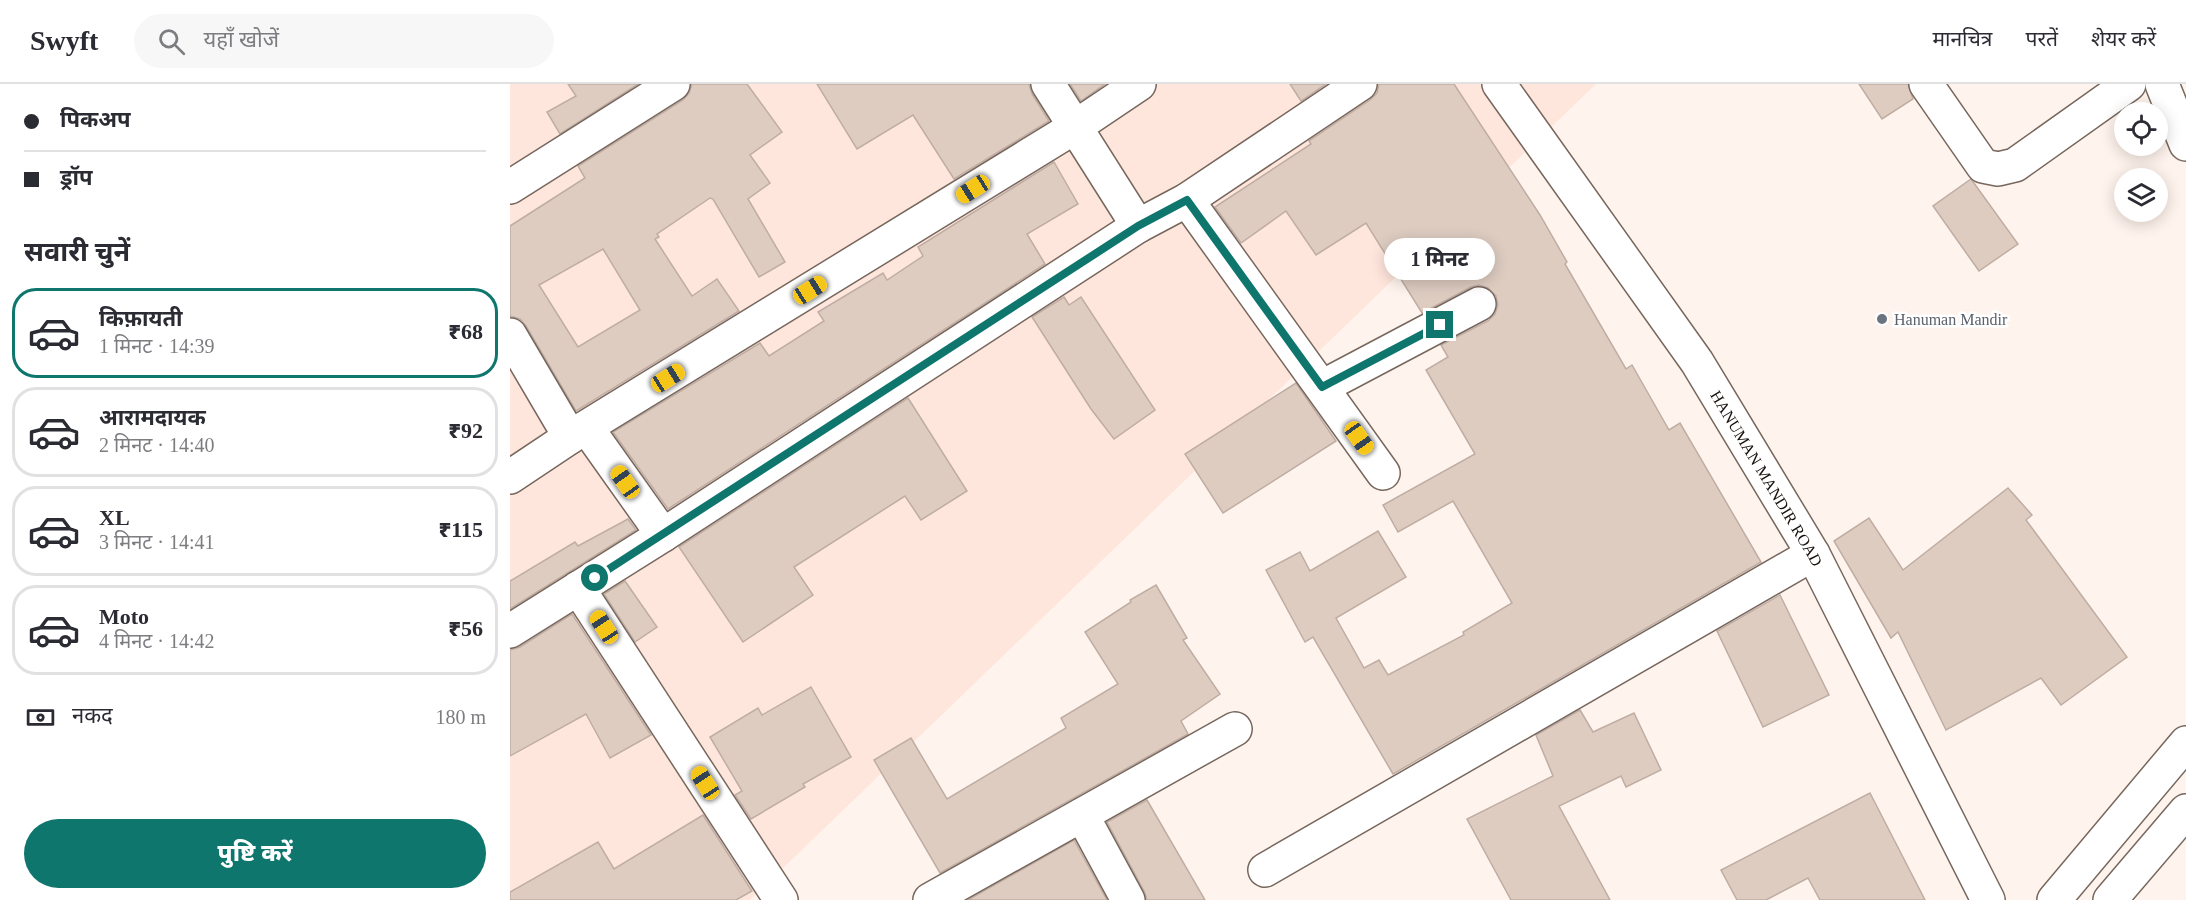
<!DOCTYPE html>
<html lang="hi">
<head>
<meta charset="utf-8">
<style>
  :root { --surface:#fff; --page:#f7f7f7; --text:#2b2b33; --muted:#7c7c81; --line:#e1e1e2; --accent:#0f766e }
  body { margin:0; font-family:"Times New Roman","Noto Sans Devanagari",serif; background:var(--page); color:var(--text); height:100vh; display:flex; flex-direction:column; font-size:22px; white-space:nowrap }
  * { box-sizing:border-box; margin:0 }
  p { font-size:20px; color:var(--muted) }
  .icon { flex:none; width:33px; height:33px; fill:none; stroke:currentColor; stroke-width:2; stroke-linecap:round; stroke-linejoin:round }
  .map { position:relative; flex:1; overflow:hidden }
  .details { display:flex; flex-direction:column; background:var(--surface); width:510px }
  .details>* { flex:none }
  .top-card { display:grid; align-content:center; height:132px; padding:0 24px; background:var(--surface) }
  .buttons { position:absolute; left:1604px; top:18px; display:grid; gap:12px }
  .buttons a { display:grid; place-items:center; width:54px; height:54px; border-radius:50%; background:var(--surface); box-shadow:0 3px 15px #0003; font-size:30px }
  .end { position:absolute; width:27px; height:27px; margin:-14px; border:8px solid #0f766e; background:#fff; box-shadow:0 0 0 3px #fff }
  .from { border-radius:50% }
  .bubble { position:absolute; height:42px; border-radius:21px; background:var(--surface); box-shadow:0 3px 15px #0003; font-size:20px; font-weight:800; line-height:42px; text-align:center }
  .car { position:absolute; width:18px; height:36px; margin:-18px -9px; border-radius:8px; box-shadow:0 0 4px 2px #0007; background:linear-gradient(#f5c518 24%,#345 0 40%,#f5c518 0 76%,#345 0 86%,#f5c518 0) }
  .top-card b { display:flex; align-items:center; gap:21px; height:57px; font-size:22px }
  .top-card b+b { border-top:2px solid var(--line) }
  .top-card i { width:15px; height:15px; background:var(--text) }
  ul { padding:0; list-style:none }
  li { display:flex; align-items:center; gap:18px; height:90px; margin:0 12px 9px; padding:0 12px; border:3px solid var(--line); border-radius:24px }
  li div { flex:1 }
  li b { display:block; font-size:22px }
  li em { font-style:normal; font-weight:800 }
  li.active { border-color:var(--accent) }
  li>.icon { width:54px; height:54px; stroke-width:1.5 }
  h2 { padding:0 24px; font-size:27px; line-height:72px }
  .pay { display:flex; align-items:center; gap:15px; height:66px; padding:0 24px; font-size:22px }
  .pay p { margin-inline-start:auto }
  .primary-button { display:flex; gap:12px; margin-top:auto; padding:12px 24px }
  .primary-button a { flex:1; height:69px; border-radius:36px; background:var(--accent); color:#fff; font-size:24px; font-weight:800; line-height:69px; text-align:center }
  header { display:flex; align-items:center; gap:36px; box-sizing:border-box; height:84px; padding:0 30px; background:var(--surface); border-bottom:2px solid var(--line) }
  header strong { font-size:28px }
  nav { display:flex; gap:33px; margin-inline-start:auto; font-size:21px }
  .search { width:420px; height:54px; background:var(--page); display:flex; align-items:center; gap:15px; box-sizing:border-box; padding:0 21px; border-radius:33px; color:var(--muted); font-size:22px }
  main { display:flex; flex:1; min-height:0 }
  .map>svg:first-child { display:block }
  .commercial { fill:#ffe6dd }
  .building { fill:#deccc1; stroke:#bfada3; stroke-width:1.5; fill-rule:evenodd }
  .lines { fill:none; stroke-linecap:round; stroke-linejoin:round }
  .minor-casing { stroke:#77675d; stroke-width:36 }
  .major-casing { stroke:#77675d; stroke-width:36 }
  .minor { stroke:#fff; stroke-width:33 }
  .major { stroke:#fff; stroke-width:33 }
  .route { stroke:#0f766e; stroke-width:8 }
  .worship-dot { fill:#6b7280; stroke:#fff; stroke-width:2 }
  .labels { text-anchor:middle; stroke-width:5; stroke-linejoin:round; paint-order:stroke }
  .worship-label { font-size:16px; fill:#5b616d; stroke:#fff; text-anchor:start }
  .street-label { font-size:16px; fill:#17110e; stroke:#fff }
</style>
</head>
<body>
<header>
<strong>Swyft</strong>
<div class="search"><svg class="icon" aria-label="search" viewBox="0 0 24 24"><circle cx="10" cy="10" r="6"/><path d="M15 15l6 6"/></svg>यहाँ खोजें</div>
<nav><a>मानचित्र</a><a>परतें</a><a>शेयर करें</a></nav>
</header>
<main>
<section class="details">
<div class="top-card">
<b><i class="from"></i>पिकअप</b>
<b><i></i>ड्रॉप</b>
</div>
<h2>सवारी चुनें</h2>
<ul>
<li class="active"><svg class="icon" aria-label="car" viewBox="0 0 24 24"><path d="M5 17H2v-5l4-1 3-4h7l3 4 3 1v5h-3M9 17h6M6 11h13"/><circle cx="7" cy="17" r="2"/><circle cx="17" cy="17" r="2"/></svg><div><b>किफ़ायती</b><p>1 मिनट · 14:39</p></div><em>₹68</em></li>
<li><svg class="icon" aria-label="car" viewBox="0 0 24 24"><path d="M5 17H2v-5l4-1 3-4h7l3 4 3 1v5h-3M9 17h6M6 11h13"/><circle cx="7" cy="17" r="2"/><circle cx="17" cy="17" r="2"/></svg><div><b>आरामदायक</b><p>2 मिनट · 14:40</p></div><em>₹92</em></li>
<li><svg class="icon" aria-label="car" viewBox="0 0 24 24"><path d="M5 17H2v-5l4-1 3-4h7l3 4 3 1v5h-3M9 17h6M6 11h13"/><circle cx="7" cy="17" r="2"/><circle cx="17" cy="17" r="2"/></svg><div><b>XL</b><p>3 मिनट · 14:41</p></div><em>₹115</em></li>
<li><svg class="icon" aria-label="car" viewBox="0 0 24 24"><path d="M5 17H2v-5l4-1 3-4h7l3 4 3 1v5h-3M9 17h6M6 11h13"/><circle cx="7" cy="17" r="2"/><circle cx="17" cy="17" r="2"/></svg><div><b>Moto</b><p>4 मिनट · 14:42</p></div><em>₹56</em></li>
</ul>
<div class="pay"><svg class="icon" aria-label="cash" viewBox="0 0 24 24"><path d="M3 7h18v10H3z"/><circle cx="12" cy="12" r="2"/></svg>नकद<p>180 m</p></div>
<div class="primary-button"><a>पुष्टि करें</a></div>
</section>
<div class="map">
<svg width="1676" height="816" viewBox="0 0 1676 816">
  <rect width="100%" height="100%" fill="#fff4ed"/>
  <path class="commercial" d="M0,0H1086L240,816H0Z"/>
  <g class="building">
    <path d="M58,0H128L50,50L37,28L66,12Z"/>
    <path d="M182,0H237L272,48L240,71L260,99L238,115L275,178L249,193L203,115L200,114L147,150L149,153L145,155L182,212L207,195L229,227L66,327L16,242L10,235L0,232V142L75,94L68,82L173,16L179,9ZM93,165L130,226L68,263L29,201Z"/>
    <path d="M307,0H519L522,10L539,37L444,95L403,31L347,65Z"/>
    <path d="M560,0H595L571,17Z"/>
    <path d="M780,0H816L791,17Z"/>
    <path d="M869,0H944L1030,131L1057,178L1055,180L1116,285L1122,281L1159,346L1170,339L1251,478L883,690L803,553L795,558L756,486L790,468L800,487L868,447L896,493L826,534L854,584L869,576L878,591L954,551L953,548L1002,519L943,417L888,448L873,421L965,370L916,286L938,273L931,261L978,237L985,230L988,221L986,212L978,204L969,201L961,203L912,229L856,139L806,171L776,127L731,159L705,123L801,60L799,57L860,16L867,9Z"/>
    <path d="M1349,0H1398L1403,15L1372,35Z"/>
    <path d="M544,78L568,120L517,150L535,180L158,425L103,348L250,259L259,272L314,237L308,228L373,189L377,196L413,172L408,163Z"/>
    <path d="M1461,95L1508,160L1469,187L1423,122Z"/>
    <path d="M554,213L559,221L571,213L645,326L604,355L581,325L522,233Z"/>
    <path d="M786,299L826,357L713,429L675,370Z"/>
    <path d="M398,314L457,407L411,436L395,412L284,483L303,511L233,558L169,463Z"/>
    <path d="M1498,404L1522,431L1516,436L1617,573L1551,621L1531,594L1436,646L1388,548L1381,554L1324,457L1359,434L1393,486Z"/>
    <path d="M118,435L126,446L0,525V497L65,458L68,462Z"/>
    <path d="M115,497L147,543L125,558L94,510Z"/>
    <path d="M646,501L677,554L673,556L710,610L671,637L678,650L430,789L364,676L401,654L437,715L556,644L551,634L608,600L575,548L621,518L620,516Z"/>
    <path d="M1270,511L1319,611L1253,643L1207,547Z"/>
    <path d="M62,530L141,651L100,674L76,630L0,672V566L10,563Z"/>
    <path d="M301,603L341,673L293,700L295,703L241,735L225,711L232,707L200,653L248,624L252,631Z"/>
    <path d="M1070,626L1083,648L1124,629L1151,686L1116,703L1111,692L1049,722L1100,816H1001L957,735L1043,692L1026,651Z"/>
    <path d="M1360,709L1415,816H1310L1298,794L1256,816H1227L1211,786Z"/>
    <path d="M637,716L695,816H637L634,807L597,738Z"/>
    <path d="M193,731L242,807L226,816H0V808L88,758L104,785Z"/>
    <path d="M564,756L597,816H458Z"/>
  </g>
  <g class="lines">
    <g class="minor-casing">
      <g id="minor">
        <path d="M538,0L628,142"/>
        <path id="s1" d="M989,0L1187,278L1303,470L1478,816"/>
        <path d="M1416,0L1473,82L1488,85L1505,81L1619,0"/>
        <path d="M0,103L163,0"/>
        <path d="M677,116L873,389"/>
        <path d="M0,251L60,353"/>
        <path d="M812,303L969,220"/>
        <path d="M77,344L153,451"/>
        <path d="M0,393L60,353L565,43L629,0"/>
        <path d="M68,504L271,816"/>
        <path d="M0,547L153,451L628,142L677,116L850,0"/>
        <path d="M572,731L618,816"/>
        <path d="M755,786L1303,470"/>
        <path d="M420,816L725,645"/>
      </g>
    </g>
    <g class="major-casing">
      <g id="major">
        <path d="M1652,0L1676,60"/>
        <path d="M1544,816L1676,659"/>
        <path d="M1600,816L1676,727"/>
      </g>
    </g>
    <use href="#minor" class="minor"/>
    <use href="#major" class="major"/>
  </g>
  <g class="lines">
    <path class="route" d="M85,494L628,142L677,116L812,303L930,241"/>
  </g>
  <circle class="worship-dot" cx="1372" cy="235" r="6"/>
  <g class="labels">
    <g class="worship-label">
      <text x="1384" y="241">Hanuman Mandir</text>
    </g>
    <g class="street-label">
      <text dy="6" stroke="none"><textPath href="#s1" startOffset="477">HANUMAN MANDIR ROAD</textPath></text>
    </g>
  </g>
</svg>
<div class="buttons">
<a><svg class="icon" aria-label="locate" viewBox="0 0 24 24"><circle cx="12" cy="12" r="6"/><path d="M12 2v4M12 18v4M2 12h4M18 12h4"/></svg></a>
<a><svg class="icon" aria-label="layers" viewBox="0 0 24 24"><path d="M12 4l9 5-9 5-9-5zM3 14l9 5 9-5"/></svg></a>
</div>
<i class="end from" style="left:85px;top:494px"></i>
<i class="end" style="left:930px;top:241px"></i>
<div class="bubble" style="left:874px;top:154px;width:111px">1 मिनट</div>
<i class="car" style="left:463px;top:105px;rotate:238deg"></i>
<i class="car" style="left:300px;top:206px;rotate:58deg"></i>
<i class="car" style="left:158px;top:294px;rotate:58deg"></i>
<i class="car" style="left:849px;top:354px;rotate:145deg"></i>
<i class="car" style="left:115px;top:398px;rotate:325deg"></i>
<i class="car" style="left:94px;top:543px;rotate:327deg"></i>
<i class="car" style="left:195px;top:699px;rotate:327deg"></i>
</div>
</main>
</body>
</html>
